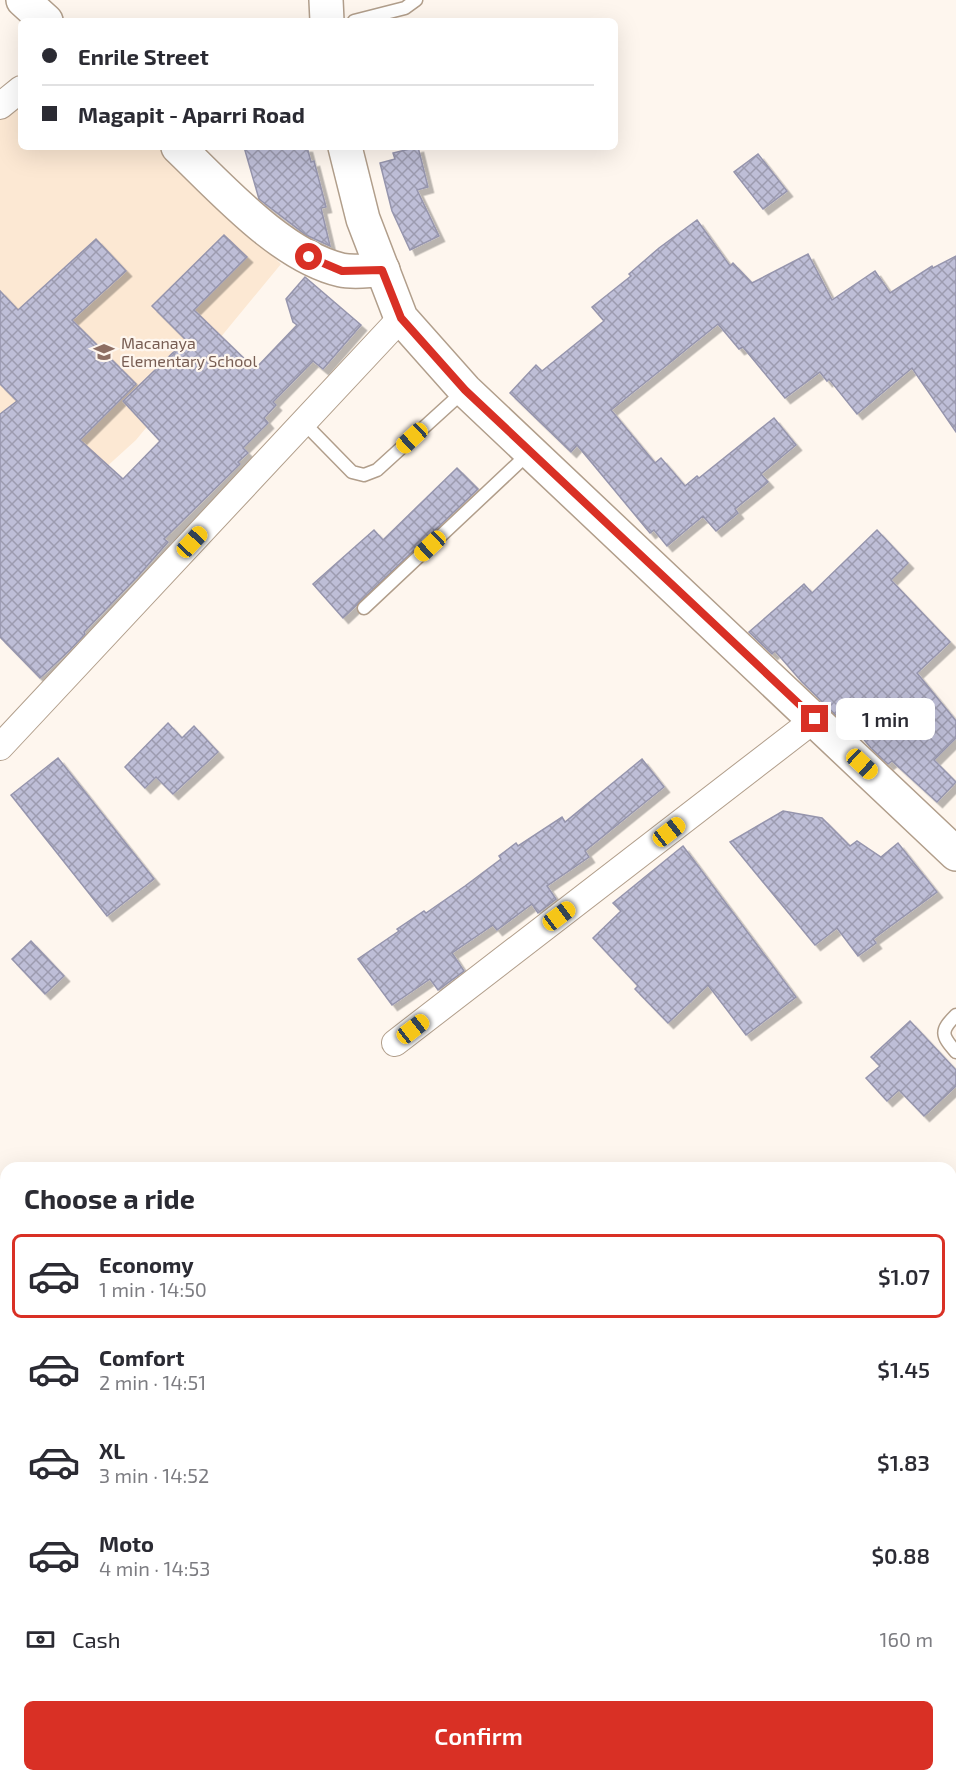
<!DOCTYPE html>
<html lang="en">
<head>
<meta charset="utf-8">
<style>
  :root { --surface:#fff; --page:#f2f2f3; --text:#2b2b33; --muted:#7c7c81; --line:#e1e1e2; --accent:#d93025 }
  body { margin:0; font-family:"Exo 2",sans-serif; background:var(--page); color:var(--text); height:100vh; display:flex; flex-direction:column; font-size:22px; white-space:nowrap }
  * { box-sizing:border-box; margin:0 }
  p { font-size:20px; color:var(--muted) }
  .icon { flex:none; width:33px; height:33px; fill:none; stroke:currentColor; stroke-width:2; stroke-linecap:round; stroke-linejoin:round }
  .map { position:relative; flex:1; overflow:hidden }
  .sheet { position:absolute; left:0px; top:1162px; width:957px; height:620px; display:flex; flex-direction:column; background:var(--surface); border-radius:18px 18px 0 0; box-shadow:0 6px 24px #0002 }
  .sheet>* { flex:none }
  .top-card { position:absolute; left:18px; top:18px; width:600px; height:132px; border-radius:9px; box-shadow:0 6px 24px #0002; display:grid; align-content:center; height:132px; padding:0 24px; background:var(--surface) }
  .end { position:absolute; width:27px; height:27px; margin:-14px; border:8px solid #d93025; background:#fff; box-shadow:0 0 0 3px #fff }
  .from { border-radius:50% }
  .bubble { position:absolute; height:42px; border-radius:9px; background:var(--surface); box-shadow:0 6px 24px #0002; font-size:20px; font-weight:600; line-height:42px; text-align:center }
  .car { position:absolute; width:18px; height:36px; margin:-18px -9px; border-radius:8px; box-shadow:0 0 4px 2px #0007; background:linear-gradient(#f5c518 24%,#345 0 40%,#f5c518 0 76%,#345 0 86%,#f5c518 0) }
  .top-card b { display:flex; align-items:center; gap:21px; height:57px; font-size:22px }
  .top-card b+b { border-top:2px solid var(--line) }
  .top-card i { width:15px; height:15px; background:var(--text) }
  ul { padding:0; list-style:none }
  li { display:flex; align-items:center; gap:18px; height:84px; margin:0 12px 9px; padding:0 12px; border:3px solid transparent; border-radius:9px }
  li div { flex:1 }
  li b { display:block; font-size:22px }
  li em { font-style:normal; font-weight:600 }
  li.on { border-color:var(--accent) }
  li>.icon { width:54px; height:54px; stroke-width:1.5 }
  h2 { padding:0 24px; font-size:27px; line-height:72px }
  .pay { display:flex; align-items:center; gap:15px; height:66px; padding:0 24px; font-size:22px }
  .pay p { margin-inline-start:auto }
  .primary-button { display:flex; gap:12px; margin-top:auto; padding:12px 24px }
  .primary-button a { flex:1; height:69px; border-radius:9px; background:var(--accent); color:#fff; font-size:24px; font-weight:600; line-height:69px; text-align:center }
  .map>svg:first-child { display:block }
  .built { fill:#fce8d3 }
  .water { fill:url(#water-rules) }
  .building { fill:url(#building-cross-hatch); stroke:#9695ad; stroke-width:1.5; filter:url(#shadow) }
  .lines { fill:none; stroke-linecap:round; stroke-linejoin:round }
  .lane-casing { stroke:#b19e8b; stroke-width:15 }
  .street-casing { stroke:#b19e8b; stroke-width:28 }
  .secondary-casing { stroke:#b19e8b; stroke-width:36 }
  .primary-casing { stroke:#b19e8b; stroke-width:36 }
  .lane { stroke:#fff; stroke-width:12 }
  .street { stroke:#fff; stroke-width:26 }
  .secondary { stroke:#fff; stroke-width:33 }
  .primary { stroke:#fff; stroke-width:33 }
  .route { stroke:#d93025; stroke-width:8 }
  .labels { text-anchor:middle; stroke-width:4.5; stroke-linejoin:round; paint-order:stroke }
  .education-label { font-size:16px; fill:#785e54; stroke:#fef6ee; text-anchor:start }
</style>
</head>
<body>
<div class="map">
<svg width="956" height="1781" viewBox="0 0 956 1781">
  <defs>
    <pattern id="water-rules" width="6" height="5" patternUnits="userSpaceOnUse" patternTransform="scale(1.5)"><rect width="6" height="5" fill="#9abaca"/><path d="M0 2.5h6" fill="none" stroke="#7f98a4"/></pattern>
    <pattern id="building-cross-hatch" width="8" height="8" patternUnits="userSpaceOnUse" patternTransform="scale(1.5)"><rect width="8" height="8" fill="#bebed7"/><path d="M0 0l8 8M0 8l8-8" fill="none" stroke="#9c9baf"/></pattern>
    <filter id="shadow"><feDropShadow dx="5.5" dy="5.5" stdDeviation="0" flood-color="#0004"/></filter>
  </defs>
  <rect width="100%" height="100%" fill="#fef6ee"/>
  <path class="built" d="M21,96V147H158L281,264L136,440L38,529L0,484V113Z"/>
  <path class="water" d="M0,1501L6,1507V1776H312L318,1781H0Z"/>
  <g class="building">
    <path d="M244,147H307L311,162L314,161L326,207L321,208L330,246L306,235L259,199Z"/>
    <path d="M418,147L428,187L417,190L439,236L410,250L392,211L380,163L395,159L393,153Z"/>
    <path d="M758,154L787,191L763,209L734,172Z"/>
    <path d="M697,220L730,266L733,263L752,283L808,254L832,300L875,271L890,293L932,266L933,268L956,256V432L912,368L857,414L829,379L827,381L820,372L785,398L743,347L739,349L718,324L611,410L655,463L661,458L685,486L697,476L699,478L774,418L796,445L761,474L768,482L735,509L738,513L716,531L703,516L667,546L654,530L650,533L577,445L571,452L510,393L536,365L542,371L604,321L592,307L631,276L629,274L659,248Z"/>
    <path d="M224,235L247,257L194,310L255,369L297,325L293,322L286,299L305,277L361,325L323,369L313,361L273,402L276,405L264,418L268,423L243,448L248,453L238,462L240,464L164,539L168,542L139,575L84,632L85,634L70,650L40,678L0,637V414L17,401L0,384V291L18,310L96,239L126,271L72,320L136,384L80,440L123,479L160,441L123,401L186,340L152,306Z"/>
    <path d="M457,468L478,489L343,618L313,584L374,530L383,540Z"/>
    <path d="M877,530L908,563L891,580L950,642L917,673L956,721V738L934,760L956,782L937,802L892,761L888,764L871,748L850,723L847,726L802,682L775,651L772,654L749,632L804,584L812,593Z"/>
    <path d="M168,723L182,738L194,726L218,752L173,794L156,777L145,788L125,767Z"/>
    <path d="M58,758L154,879L107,916L11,795Z"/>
    <path d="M642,759L664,787L585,851L589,857L547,886L556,899L538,913L532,904L497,930L493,925L452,953L464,971L438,990L430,979L392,1005L358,959L399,931L397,929L424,911L426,913L465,886L501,859L499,856L516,843L518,846L562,817L565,822Z"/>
    <path d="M783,811L822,818L850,846L857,841L881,857L898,843L937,892L873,939L876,943L858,956L837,928L815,945L730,842Z"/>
    <path d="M683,846L796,997L746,1035L708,985L668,1023L635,989L638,986L593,938L621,911L613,903Z"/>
    <path d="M31,941L64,976L45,994L12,959Z"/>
    <path d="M910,1021L956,1070V1086L924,1116L899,1090L887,1101L866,1078L880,1066L871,1057Z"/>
  </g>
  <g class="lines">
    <g class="lane-casing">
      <g id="lane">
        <path d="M354,21L405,8L416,0"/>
        <path d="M303,422L352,472L364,475L377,470L465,390"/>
        <path d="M364,608L529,453"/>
        <path d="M956,1015C940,1031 941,1035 956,1052"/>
      </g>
    </g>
    <g class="street-casing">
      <g id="street">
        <path d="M0,106L21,89"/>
        <path d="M0,747L401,318"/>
        <path d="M395,1043L815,719"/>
        <path d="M951,1236L956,1232"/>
        <path d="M951,1414L956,1410"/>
        <path d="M0,1426L6,1427"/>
        <path d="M399,1776L404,1781"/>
      </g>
    </g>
    <g class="secondary-casing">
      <g id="secondary">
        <path d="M23,0L46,21"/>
        <path d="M178,147C222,189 281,256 341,270C354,273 370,270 383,270"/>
      </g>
    </g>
    <g class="primary-casing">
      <g id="primary">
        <path d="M326,0L327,21"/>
        <path d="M345,147L363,219L401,318L465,390L956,854"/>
      </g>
    </g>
    <use href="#lane" class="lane"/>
    <use href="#street" class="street"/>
    <use href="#secondary" class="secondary"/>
    <use href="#primary" class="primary"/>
  </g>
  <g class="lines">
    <path class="route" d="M309,257L342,271L382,270L401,318L465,390L815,719"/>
  </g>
  <defs>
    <g id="school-bare" transform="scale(1.62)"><path d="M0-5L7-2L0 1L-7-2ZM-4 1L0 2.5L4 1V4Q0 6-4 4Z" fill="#8d6e63" stroke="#fef6ee" stroke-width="2.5" paint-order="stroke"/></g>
  </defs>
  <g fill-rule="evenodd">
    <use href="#school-bare" x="104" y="352"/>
  </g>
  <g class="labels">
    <g class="education-label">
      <text x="121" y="349">Macanaya<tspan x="121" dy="18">Elementary School</tspan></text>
    </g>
  </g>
</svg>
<i class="end from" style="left:309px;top:257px"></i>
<i class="end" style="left:815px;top:719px"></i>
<div class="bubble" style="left:836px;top:698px;width:99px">1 min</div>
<i class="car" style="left:412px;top:438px;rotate:227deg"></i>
<i class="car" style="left:192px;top:542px;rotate:43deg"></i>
<i class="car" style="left:430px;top:546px;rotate:227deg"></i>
<i class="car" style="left:862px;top:764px;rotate:133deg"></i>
<i class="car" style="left:669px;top:832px;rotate:52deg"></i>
<i class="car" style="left:559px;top:916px;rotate:53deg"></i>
<i class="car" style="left:413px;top:1029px;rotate:52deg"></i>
<div class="top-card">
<b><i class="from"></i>Enrile Street</b>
<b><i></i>Magapit - Aparri Road</b>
</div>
<section class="sheet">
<h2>Choose a ride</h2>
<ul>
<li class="on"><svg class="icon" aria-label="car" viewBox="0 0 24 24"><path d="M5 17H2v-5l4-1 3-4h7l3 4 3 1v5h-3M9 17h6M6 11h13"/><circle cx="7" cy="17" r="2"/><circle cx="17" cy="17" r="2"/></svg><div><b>Economy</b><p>1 min · 14:50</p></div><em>$1.07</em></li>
<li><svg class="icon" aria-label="car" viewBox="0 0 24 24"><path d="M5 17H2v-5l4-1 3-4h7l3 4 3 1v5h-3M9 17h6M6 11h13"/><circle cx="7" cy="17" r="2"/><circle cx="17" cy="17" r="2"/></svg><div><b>Comfort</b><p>2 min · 14:51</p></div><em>$1.45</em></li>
<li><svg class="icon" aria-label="car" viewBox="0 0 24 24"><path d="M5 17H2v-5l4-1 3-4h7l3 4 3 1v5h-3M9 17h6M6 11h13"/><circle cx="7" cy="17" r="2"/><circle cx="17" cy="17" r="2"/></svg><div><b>XL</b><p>3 min · 14:52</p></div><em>$1.83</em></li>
<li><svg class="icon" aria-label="car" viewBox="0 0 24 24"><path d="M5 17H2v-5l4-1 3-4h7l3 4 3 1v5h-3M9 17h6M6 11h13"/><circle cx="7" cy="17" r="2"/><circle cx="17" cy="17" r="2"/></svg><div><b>Moto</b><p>4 min · 14:53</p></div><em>$0.88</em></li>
</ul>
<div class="pay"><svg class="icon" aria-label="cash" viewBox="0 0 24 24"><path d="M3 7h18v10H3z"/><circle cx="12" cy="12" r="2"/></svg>Cash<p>160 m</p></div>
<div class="primary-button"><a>Confirm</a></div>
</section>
</div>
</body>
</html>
